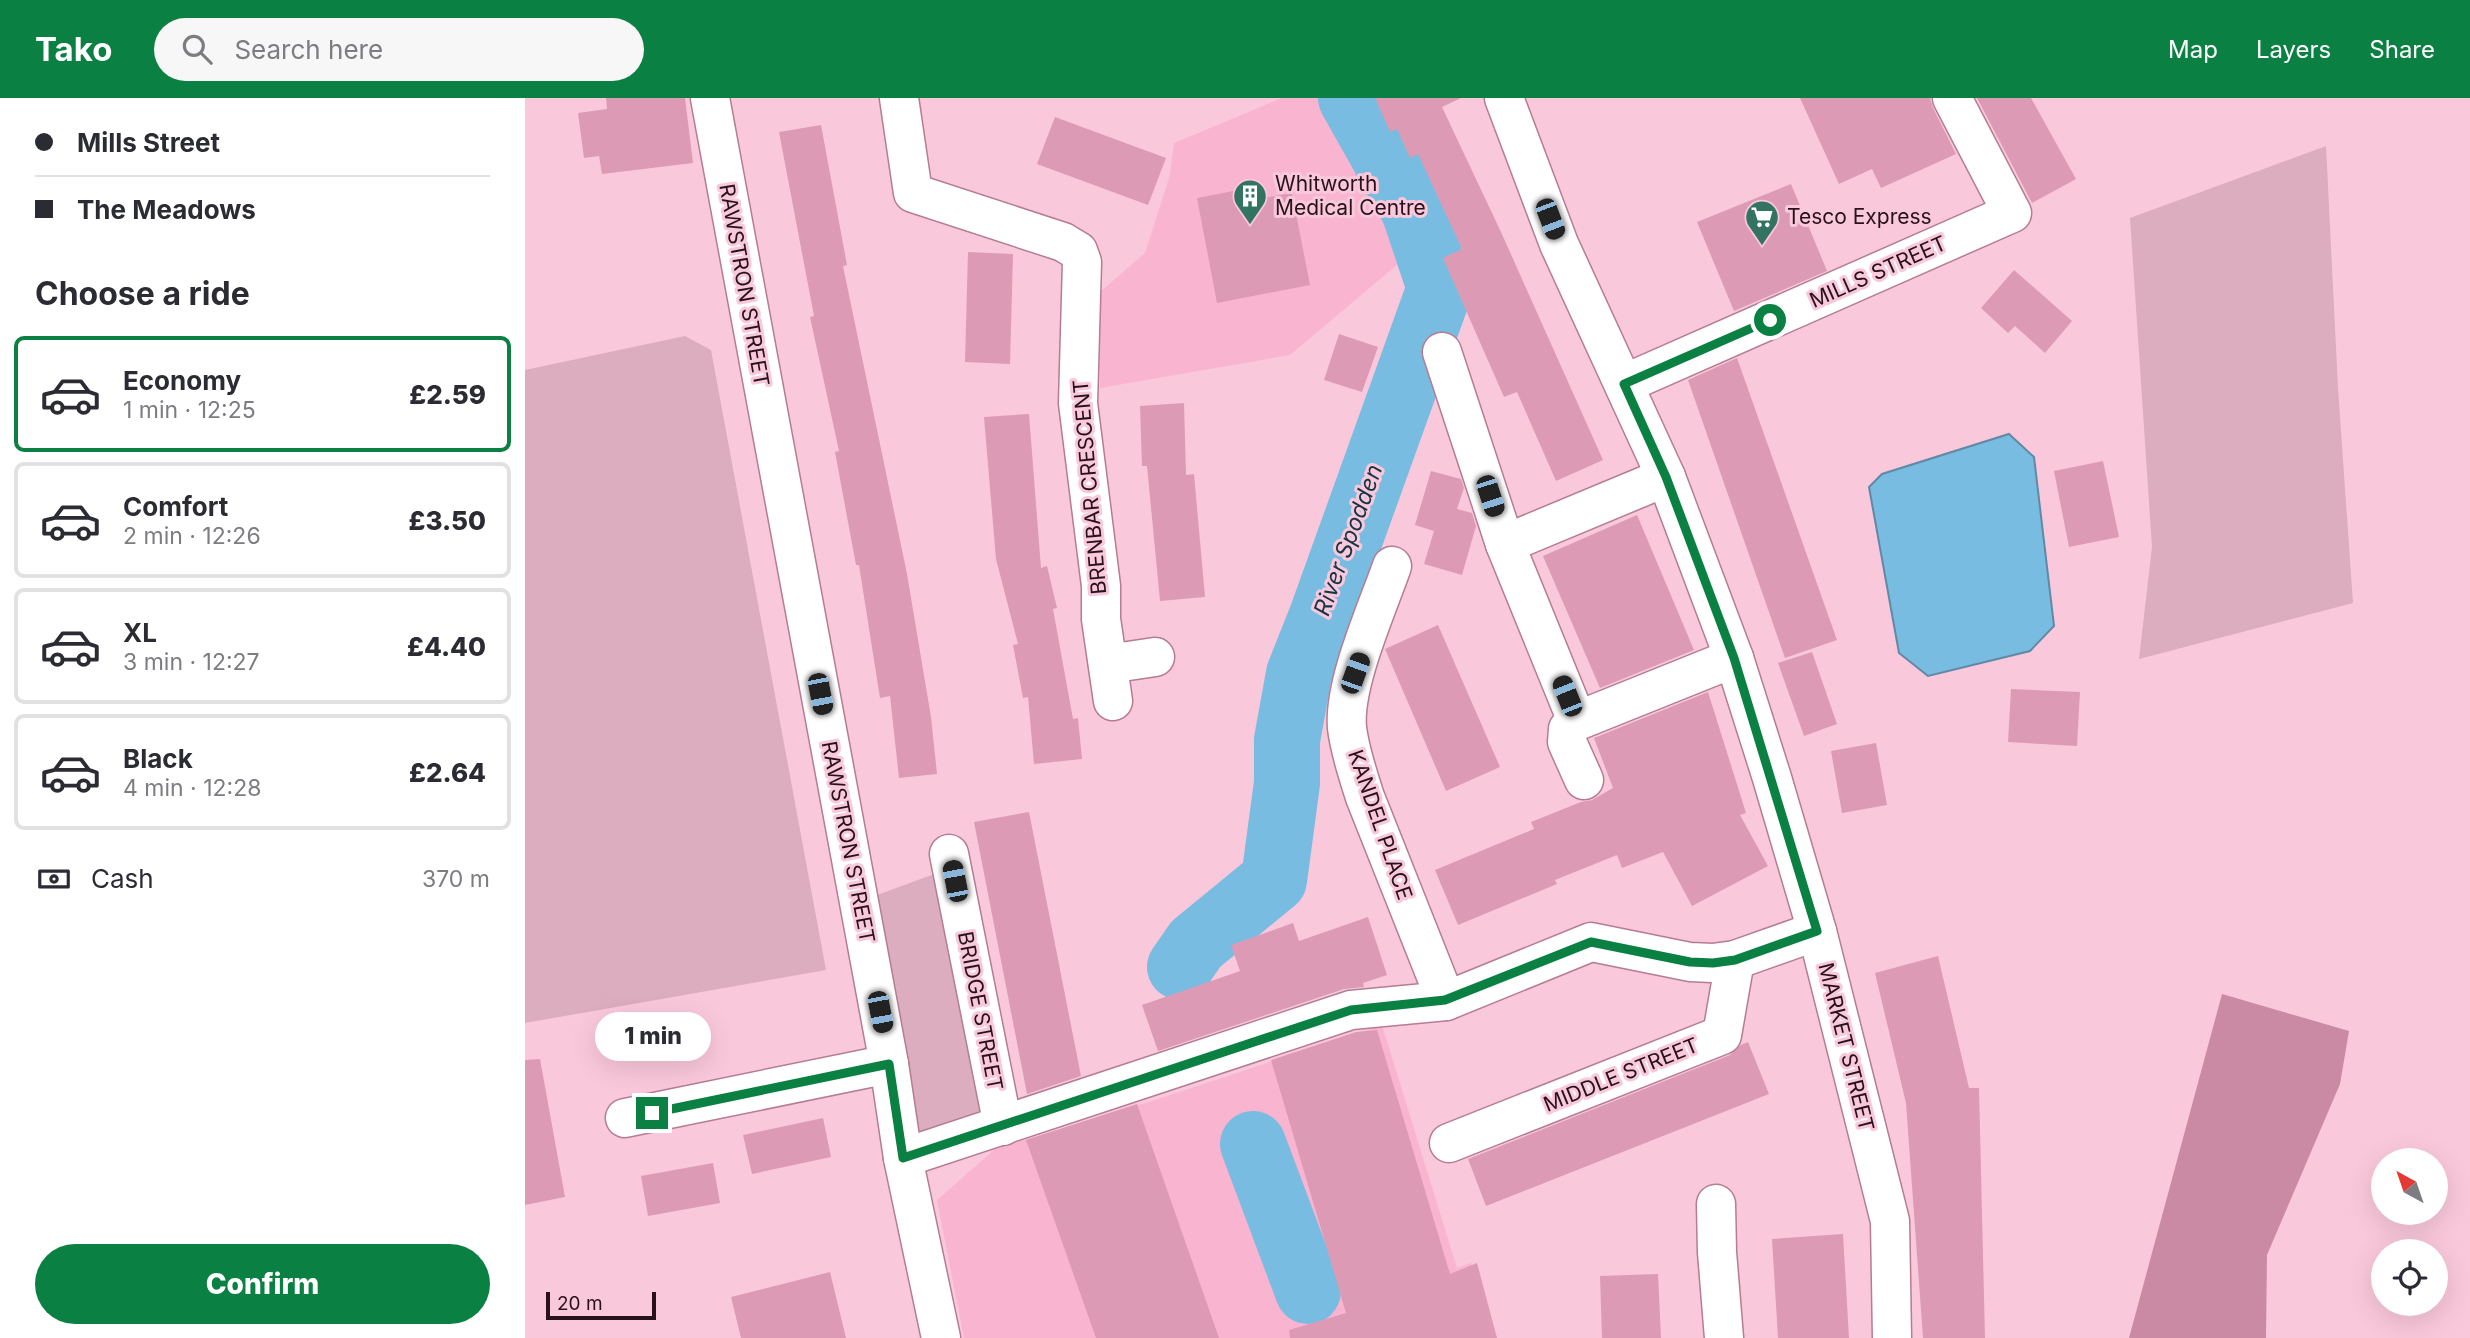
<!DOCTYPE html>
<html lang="en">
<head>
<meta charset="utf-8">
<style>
  :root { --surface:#fff; --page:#f7f7f7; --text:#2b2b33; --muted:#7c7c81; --line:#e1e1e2; --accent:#0b8043 }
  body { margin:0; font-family:Inter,sans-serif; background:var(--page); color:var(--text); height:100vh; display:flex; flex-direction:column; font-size:26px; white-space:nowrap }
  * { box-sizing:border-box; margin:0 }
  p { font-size:23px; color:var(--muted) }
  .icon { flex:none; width:38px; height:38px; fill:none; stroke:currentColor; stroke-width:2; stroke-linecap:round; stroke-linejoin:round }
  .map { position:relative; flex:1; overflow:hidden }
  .side { display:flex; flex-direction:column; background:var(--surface); width:525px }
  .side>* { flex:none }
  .guide { display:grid; align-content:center; height:154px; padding:0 35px; background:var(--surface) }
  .needle { width:46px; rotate:320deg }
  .controls { position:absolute; left:1846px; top:1050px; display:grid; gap:14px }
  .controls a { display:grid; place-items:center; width:77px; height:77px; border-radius:50%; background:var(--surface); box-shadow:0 7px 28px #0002; font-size:35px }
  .scale { position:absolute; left:21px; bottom:18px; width:110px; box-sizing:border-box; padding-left:7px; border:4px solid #27121b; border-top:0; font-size:19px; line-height:24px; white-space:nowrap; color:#27121b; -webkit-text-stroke:5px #fac8db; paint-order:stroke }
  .end { position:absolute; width:32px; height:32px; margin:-16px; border:9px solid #0b8043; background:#fff; box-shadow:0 0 0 4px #fff }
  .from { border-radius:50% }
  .bubble { position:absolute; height:49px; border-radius:24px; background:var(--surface); box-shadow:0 7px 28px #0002; font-size:23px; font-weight:800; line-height:49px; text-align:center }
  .car { position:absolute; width:21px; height:42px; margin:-21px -10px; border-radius:9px; box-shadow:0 0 5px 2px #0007; background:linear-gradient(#222 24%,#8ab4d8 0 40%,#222 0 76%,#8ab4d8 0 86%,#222 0) }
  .guide b { display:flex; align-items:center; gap:24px; height:66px; font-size:26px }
  .guide b+b { border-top:2px solid var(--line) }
  .guide i { width:18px; height:18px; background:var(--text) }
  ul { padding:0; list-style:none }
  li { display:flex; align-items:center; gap:21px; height:116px; margin:0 14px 10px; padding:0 21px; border:4px solid var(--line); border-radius:10px }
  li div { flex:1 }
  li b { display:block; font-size:26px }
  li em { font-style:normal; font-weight:800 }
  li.on { border-color:var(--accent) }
  li>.icon { width:63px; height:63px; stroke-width:1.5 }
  h2 { padding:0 35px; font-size:32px; line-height:84px }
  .pay { display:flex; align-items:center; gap:18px; height:77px; padding:0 35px; font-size:26px }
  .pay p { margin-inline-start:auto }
  .cta { display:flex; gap:14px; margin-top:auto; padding:14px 35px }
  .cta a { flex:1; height:80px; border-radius:42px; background:var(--accent); color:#fff; font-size:28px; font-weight:800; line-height:80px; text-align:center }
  header { display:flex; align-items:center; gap:42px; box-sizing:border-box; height:98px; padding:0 35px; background:var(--accent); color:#fff }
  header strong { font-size:33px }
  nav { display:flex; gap:38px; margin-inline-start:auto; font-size:24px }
  .search { width:490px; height:63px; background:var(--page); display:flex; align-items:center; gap:18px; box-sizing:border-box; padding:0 24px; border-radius:38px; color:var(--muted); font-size:26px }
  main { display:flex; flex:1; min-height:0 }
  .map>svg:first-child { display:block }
  .built { fill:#f9b4d0 }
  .green { fill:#dcacbf }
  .forest { fill:#cb8aa4 }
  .water { fill:#79bce1; stroke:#6089a6; stroke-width:2 }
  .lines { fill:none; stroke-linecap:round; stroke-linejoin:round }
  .river { stroke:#79bce1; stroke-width:66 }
  .building { fill:#dd9ab5 }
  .street-casing { stroke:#b57c93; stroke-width:41 }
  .primary-casing { stroke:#b57c93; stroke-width:41 }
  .street { stroke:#fff; stroke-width:38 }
  .primary { stroke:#fff; stroke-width:38 }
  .route { stroke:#0b8043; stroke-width:9 }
  .labels { text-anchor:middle; stroke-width:6; stroke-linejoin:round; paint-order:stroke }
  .poi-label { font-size:21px; fill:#27121b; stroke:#fac8db; text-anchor:start }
  .street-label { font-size:21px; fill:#27121b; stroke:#fac8db }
  .water-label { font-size:23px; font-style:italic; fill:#143343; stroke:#fac8db }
</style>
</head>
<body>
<header>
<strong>Tako</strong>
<div class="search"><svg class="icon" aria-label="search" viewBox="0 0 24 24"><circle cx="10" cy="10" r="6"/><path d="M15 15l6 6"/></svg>Search here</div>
<nav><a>Map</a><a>Layers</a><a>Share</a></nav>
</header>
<main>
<section class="side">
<div class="guide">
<b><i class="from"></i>Mills Street</b>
<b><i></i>The Meadows</b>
</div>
<h2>Choose a ride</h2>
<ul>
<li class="on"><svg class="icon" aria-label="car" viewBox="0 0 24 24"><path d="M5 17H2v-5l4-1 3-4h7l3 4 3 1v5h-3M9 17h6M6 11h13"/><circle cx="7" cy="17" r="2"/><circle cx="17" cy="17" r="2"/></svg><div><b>Economy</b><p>1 min · 12:25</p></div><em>£2.59</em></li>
<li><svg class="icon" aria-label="car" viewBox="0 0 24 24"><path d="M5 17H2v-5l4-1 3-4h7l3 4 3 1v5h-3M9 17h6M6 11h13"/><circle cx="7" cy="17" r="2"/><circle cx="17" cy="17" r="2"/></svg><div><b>Comfort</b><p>2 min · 12:26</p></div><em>£3.50</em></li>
<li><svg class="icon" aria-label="car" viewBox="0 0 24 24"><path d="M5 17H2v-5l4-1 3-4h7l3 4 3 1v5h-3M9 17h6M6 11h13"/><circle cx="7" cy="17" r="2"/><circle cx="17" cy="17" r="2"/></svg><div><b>XL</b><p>3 min · 12:27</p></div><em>£4.40</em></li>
<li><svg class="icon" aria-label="car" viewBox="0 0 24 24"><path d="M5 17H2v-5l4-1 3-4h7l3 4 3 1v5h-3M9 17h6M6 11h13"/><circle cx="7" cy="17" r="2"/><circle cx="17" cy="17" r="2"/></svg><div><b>Black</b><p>4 min · 12:28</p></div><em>£2.64</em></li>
</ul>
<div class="pay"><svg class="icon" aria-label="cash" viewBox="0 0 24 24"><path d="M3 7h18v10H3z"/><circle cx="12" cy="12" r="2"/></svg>Cash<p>370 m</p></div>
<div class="cta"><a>Confirm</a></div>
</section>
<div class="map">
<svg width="1945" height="1240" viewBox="0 0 1945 1240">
  <rect width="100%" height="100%" fill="#fac8db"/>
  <g class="built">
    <path d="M757,0H812L893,149L765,257L575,290V194L620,155L645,77L649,45Z"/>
    <path d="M857,927L932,1170L946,1165L966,1240H439L412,1102L470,1051L627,1003Z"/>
  </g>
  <g class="green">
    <path d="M1801,48L1813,290L1828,505L1614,561L1627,449L1605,120Z"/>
    <path d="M160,238L186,252L301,872L0,925V272Z"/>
    <path d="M412,775L459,1015L393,1037L344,800Z"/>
  </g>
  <path class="forest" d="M1697,896L1824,933L1815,986L1742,1157L1741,1240H1604Z"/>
  <path class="water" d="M1484,336L1509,359L1529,528L1505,553L1403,578L1374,555L1344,389L1357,376Z"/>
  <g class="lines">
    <g class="river">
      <path d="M655,869L671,846L749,782L762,685V642L774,576L797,518L915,190L889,112L826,0"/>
      <path d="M728,1046L783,1193"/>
    </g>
  </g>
  <g class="building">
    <path d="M81,0H160L168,65L77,76L74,58L59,60L53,15L82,11Z"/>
    <path d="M850,0H936L917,9L976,134L1078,362L1031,383L992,294L979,299L918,160L937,151L893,56L885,60L872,31L865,34Z"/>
    <path d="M1275,0H1405L1408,10L1431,56L1356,90L1347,71L1314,86Z"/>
    <path d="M1452,0H1506L1551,81L1507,105Z"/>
    <path d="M530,19L641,60L623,107L512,66Z"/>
    <path d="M296,27L322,167L318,168L382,476L406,619L412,676L374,680L365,598L355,600L334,467H331L310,354L314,353L285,219L289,218L254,34Z"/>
    <path d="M1266,86L1302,173L1209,213L1172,124Z"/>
    <path d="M724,90L726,102L767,95L785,187L692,205L672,100Z"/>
    <path d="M443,154L488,156L485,266L440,264Z"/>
    <path d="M1489,172L1547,223L1520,255L1490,228L1483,235L1456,210Z"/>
    <path d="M814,236L853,249L837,294L799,282Z"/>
    <path d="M1212,260L1312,542L1260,560L1163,282Z"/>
    <path d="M659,305L661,377L669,376L680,499L635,503L622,368H617L615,308Z"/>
    <path d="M504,316L516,470L522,468L532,510L528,511L548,621L553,620L557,661L509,666L503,599L498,600L488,547L493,546L471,461L459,319Z"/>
    <path d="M1578,363L1594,439L1544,449L1529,373Z"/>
    <path d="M906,373L936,381L939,390L932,411L947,415L951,428L937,477L899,466L909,433L890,427Z"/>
    <path d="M1112,417L1169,552L1075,590L1018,458Z"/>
    <path d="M913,527L975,669L921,693L860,551Z"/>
    <path d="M1287,554L1312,626L1279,638L1253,565Z"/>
    <path d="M1486,591L1555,594L1552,648L1483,644Z"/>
    <path d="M1183,594L1221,715L1215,717L1243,768L1167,808L1138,754L1097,770L1092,757L1030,782L1032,786L933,827L910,772L1009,731L1006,724L1056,704L1067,702L1088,690L1069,640Z"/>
    <path d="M1351,645L1362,707L1317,715L1306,653Z"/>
    <path d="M504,714L556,978L502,996L449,724Z"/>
    <path d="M843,819L862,877L838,885L839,889L819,891L633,953L617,907L715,873L706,847L768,825L774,843Z"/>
    <path d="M1413,858L1444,990H1454L1460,1240H1398L1381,1005L1350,875Z"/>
    <path d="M852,932L925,1176L952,1165L972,1240H765L764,1232L821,1215L746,962L831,934Z"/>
    <path d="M1223,944L1244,996L961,1108L943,1061L1205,957L1216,947Z"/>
    <path d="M15,961L40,1099L0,1107V962Z"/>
    <path d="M612,1006L694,1240H571L501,1042Z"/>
    <path d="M298,1020L306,1059L227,1076L218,1037Z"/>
    <path d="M188,1065L195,1105L123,1118L116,1078Z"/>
    <path d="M1318,1136L1324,1240H1253L1247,1141Z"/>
    <path d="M305,1174L321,1240H216L206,1199Z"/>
    <path d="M1133,1176L1136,1240H1077L1075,1178Z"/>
  </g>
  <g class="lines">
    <g class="street-casing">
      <g id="street">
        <path d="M185,0L364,966L378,1060L416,1240"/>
        <path d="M374,0L388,95L538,144L553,153L557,164L553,305L576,488V521L588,603"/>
        <path d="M917,254L980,446L1052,623"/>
        <path d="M1099,286L1487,115L1427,0"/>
        <path d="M980,446L1141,379"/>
        <path d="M867,468C852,511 818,586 822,630C825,654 833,677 840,699L921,903"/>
        <path d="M583,566L630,559"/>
        <path d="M1059,682L1042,644L1043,631L1052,623L1209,560"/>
        <path d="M424,756L478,1028"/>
        <path d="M100,1020L364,966"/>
        <path d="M924,1045L1197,937L1210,862"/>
        <path d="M378,1060L826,912L921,903L1066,844L1165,864L1188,865L1210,862L1292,833"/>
        <path d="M1191,1106L1192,1154L1199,1240"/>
      </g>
    </g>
    <g class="primary-casing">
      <path id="primary" d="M979,0L1034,146L1141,379L1209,560L1247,680L1292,833L1365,1123L1367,1240"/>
    </g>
    <use href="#street" class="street"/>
    <use href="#primary" class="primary"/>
  </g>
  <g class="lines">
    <path class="route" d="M127,1015L364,966L378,1060L826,912L920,902L1066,844L1165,864L1188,865L1210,862L1292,833L1209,560L1141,379L1099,286L1245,222"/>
  </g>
  <defs>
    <g id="building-pin" transform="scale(1.75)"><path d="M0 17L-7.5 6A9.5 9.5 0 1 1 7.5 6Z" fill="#337362" stroke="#fac8db"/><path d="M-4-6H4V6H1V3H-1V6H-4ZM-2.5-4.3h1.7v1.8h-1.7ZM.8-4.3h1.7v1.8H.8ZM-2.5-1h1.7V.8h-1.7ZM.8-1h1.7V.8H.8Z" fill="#fff"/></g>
    <g id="supermarket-pin" transform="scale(1.75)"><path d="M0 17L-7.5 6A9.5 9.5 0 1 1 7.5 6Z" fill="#337362" stroke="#fac8db"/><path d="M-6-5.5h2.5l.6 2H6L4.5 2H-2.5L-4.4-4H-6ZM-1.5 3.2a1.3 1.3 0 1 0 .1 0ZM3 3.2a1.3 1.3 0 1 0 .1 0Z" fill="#fff"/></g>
  </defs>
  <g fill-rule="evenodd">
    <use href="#building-pin" x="725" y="98"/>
    <use href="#supermarket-pin" x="1237" y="119"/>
  </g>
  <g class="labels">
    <g class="poi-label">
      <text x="750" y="93">Whitworth<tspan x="750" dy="24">Medical Centre</tspan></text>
      <text x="1262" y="126">Tesco Express</text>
    </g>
    <g class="street-label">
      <text transform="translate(1353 174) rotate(-24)" y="7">MILLS STREET</text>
      <text transform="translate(219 187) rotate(80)" y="7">RAWSTRON STREET</text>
      <text transform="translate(565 389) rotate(-95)" y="7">BRENBAR CRESCENT</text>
      <text transform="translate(855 727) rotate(71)" y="7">KANDEL PLACE</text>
      <text transform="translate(323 744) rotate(79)" y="7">RAWSTRON STREET</text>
      <text transform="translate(455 913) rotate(79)" y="7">BRIDGE STREET</text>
      <text transform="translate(1321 949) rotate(76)" y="7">MARKET STREET</text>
      <text transform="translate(1096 977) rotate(-22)" y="7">MIDDLE STREET</text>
    </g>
    <g class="water-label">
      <text transform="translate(823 442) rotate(-70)" y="8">River Spodden</text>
    </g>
  </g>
</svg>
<div class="controls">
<a><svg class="needle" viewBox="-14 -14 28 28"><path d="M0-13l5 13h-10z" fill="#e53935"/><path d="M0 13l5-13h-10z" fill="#7c7c81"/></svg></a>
<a><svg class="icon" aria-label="locate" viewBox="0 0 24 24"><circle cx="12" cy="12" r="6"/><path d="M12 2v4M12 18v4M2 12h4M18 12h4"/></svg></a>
</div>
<div class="scale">20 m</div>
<i class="end from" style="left:1245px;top:222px"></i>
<i class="end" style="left:127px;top:1015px"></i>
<div class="bubble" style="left:70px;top:914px;width:116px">1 min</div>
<i class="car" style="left:1025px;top:121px;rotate:159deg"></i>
<i class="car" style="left:965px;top:398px;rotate:162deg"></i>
<i class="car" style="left:830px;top:575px;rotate:20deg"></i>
<i class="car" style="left:295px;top:596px;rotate:169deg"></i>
<i class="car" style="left:1042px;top:598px;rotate:338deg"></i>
<i class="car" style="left:430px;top:783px;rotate:349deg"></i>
<i class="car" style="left:355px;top:914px;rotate:169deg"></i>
</div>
</main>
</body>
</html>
